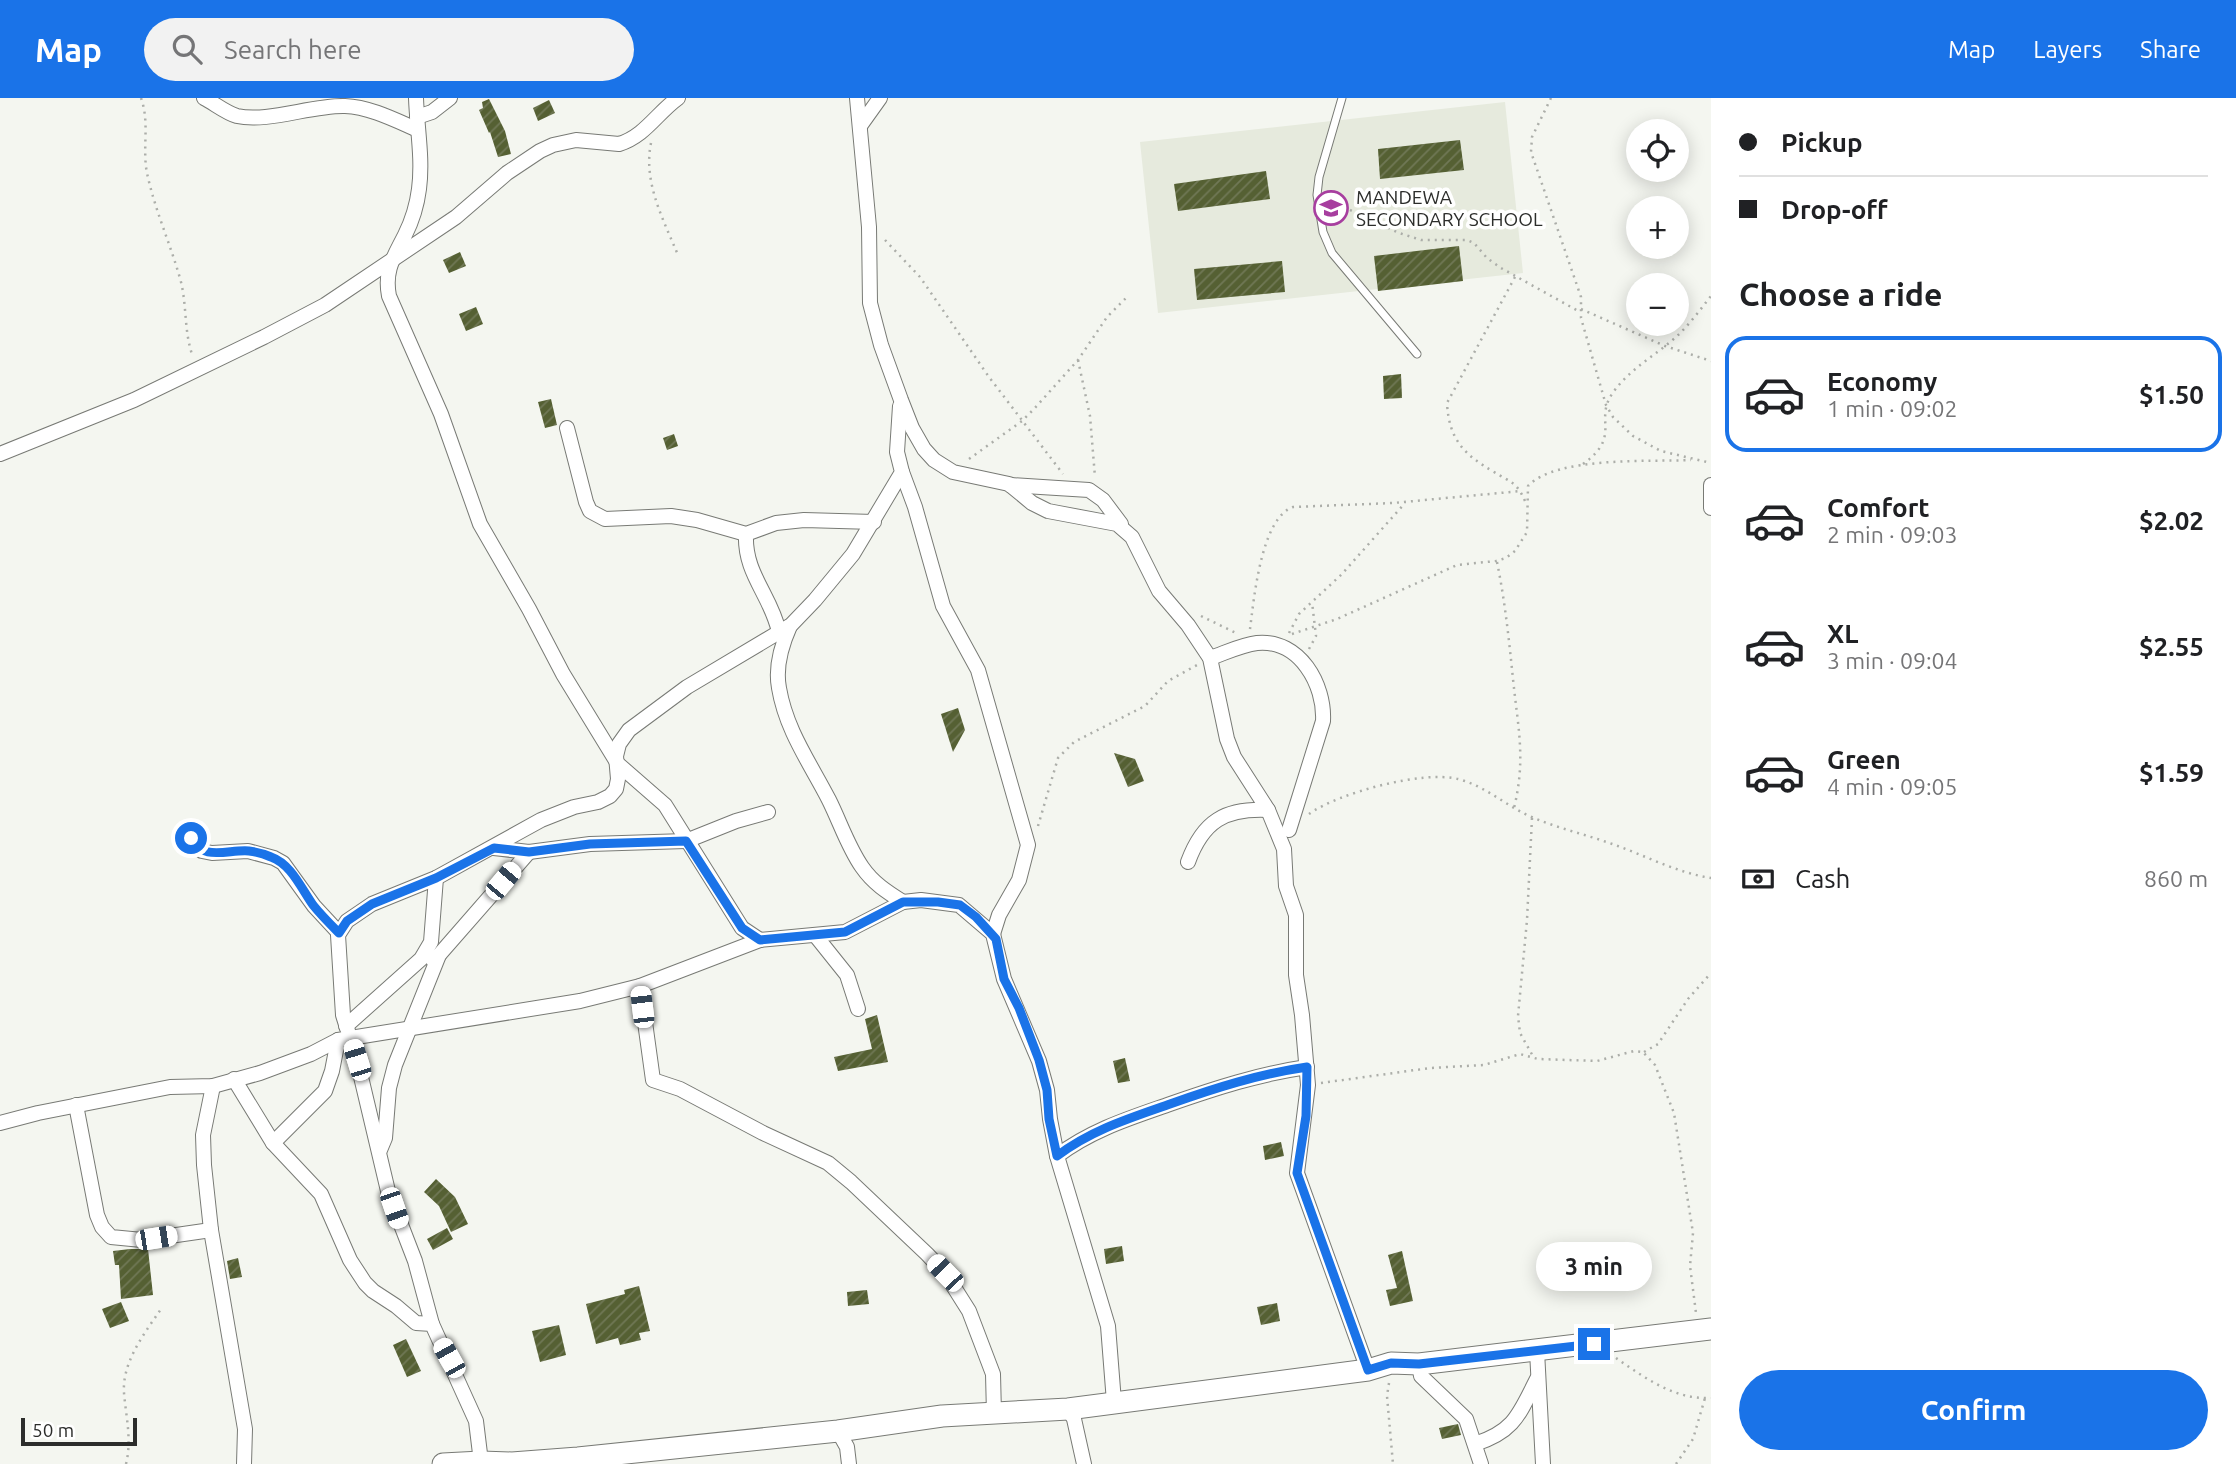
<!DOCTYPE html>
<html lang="en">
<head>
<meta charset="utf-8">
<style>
  :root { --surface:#fff; --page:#f2f2f2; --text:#202124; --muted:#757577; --line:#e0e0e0; --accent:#1a73e8 }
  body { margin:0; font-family:Ubuntu,sans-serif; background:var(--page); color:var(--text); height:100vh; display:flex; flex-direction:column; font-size:26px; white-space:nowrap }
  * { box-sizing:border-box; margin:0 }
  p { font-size:23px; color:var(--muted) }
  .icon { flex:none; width:38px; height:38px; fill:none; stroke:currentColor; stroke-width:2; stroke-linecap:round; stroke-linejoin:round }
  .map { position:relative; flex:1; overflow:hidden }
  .sheet { display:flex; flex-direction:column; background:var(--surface); width:525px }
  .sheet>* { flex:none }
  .hud { display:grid; align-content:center; height:154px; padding:0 28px; background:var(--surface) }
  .controls { position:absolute; left:1626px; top:21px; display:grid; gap:14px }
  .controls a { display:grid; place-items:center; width:63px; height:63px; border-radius:50%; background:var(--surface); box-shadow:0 4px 18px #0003; font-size:35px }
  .scale { position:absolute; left:21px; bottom:18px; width:116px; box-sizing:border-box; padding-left:7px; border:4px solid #2c2d2b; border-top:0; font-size:19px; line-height:24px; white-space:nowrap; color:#2c2d2b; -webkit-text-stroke:5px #fff; paint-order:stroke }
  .end { position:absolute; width:32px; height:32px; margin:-16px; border:9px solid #1a73e8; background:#fff; box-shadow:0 0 0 4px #fff }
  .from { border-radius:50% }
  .bubble { position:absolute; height:49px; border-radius:24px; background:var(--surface); box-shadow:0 4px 18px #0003; font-size:23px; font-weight:600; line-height:49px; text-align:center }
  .car { position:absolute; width:21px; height:42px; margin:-21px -10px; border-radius:9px; box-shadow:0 0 5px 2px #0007; background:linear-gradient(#fff 24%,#345 0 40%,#fff 0 76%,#345 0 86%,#fff 0) }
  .hud b { display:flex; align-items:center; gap:24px; height:66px; font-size:26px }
  .hud b+b { border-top:2px solid var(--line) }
  .hud i { width:18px; height:18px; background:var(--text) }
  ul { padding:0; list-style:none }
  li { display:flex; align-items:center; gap:21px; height:116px; margin:0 14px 10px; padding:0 14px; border:4px solid transparent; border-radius:21px }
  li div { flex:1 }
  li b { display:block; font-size:26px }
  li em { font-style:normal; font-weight:600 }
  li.on { border-color:var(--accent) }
  li>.icon { width:63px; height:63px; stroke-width:1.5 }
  h2 { padding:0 28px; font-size:32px; line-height:84px }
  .pay { display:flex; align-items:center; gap:18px; height:77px; padding:0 28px; font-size:26px }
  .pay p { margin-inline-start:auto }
  .action { display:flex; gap:14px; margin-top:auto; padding:14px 28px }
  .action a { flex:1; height:80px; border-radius:42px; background:var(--accent); color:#fff; font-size:28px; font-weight:600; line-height:80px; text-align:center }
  header { display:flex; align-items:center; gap:42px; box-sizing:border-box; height:98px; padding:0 35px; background:var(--accent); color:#fff }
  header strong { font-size:33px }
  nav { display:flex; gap:38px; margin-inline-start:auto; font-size:24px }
  .search { width:490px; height:63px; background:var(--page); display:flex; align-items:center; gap:18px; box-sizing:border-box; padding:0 24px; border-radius:38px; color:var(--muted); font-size:26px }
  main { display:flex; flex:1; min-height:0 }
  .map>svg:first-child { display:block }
  .built { fill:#e6eadd }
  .building { fill:url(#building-hatch) }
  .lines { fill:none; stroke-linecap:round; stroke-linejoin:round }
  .lane-casing { stroke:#787a75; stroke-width:9 }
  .street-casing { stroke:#787a75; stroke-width:16 }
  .secondary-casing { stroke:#787a75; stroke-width:23 }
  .path { stroke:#acaea9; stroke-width:2.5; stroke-dasharray:2 5; stroke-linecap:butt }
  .lane { stroke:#fff; stroke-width:7 }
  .street { stroke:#fff; stroke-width:14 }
  .secondary { stroke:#fff; stroke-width:21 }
  .route { stroke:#1a73e8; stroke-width:9 }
  .labels { text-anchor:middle; stroke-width:7; stroke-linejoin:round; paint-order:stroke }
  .poi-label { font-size:19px; fill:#2c2d2b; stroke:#fff; text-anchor:start }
</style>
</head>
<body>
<header>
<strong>Map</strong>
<div class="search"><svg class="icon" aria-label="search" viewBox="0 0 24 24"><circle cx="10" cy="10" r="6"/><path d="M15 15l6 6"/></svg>Search here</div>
<nav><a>Map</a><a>Layers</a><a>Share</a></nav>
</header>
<main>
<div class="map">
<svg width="1711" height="1366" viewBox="0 0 1711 1366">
  <defs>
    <pattern id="building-hatch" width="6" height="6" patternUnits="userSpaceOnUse" patternTransform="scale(1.75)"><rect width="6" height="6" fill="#556033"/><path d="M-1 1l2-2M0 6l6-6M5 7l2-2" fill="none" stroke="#707856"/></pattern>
  </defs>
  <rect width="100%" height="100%" fill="#f4f6f0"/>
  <path class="built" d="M1505,4L1523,175L1158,215L1140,44Z"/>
  <g class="building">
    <path d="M489,1L505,33L511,56L498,59L490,34L489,35L479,12L483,10L482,4Z"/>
    <path d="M549,2L555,15L538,23L533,10Z"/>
    <path d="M1460,42L1464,72L1380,81L1378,51Z"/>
    <path d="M1266,73L1270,101L1178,113L1174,86Z"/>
    <path d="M1459,148L1463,183L1378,193L1374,158Z"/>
    <path d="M460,154L466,168L449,175L443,162Z"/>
    <path d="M1282,163L1285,194L1197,202L1194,171Z"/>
    <path d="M476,209L483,226L466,233L459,216Z"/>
    <path d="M1401,276L1402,300L1384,301L1383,278Z"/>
    <path d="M551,301L557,327L545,330L538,304Z"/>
    <path d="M674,336L678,348L667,352L663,340Z"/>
    <path d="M958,610L965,632L953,654L941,616Z"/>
    <path d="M1114,655L1135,661L1144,683L1128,689Z"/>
    <path d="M877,917L888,964L838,973L834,959L872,951L865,921Z"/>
    <path d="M1125,960L1130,983L1118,985L1113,963Z"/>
    <path d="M1281,1044L1284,1058L1265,1062L1263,1048Z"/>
    <path d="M436,1081L455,1099L468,1126L451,1134L439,1108L424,1094Z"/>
    <path d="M447,1130L453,1141L433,1152L427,1141Z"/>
    <path d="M1122,1148L1124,1163L1106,1166L1104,1151Z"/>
    <path d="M130,1151H148L153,1197L121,1201L119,1167H115L113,1153Z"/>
    <path d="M1402,1153L1413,1203L1390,1208L1386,1192L1397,1190L1388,1157Z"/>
    <path d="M238,1160L242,1179L230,1181L227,1163Z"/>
    <path d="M639,1188L650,1233L639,1235L641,1242L620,1247L618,1240L596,1246L586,1206L625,1196L624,1192Z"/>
    <path d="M867,1192L869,1206L848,1208L847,1194Z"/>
    <path d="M121,1204L129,1223L110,1230L102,1211Z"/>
    <path d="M1277,1205L1280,1223L1261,1227L1257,1209Z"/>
    <path d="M559,1227L566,1257L540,1264L532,1233Z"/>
    <path d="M406,1241L421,1273L407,1279L393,1247Z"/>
    <path d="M1458,1326L1461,1337L1442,1341L1439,1330Z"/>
  </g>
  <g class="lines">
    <g class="lane-casing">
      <path id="lane" d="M1342,0L1319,79L1317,97L1323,134L1332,155L1417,256"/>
    </g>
    <g class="street-casing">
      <g id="street">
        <path d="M204,0C214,5 226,15 237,18C267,25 312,7 345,8C370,9 395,22 418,32"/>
        <path d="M416,0C417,30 423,61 419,91C417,107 412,123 405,137C394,159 384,172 389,198L441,316L480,426L529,511L563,576L618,666L665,707L742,830L760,842"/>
        <path d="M857,0L869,129L870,205L881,247L901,302L912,330L924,351L934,362L953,374L1009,386L1032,405L1048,413L1117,426L1132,439L1159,493L1188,527L1210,560L1227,641L1234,659L1268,712L1284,751L1286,788L1296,817V877L1302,917L1308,987L1297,1075L1368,1272"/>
        <path d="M417,19L432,14L450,0"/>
        <path d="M860,28L880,0"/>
        <path d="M567,330L586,404L590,413L605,421L671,418L697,422L746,436L776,425L804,422L874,424"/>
        <path d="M0,356L134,302L264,239L325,207L456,119L507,75L540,53L553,47L576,42L619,46C645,38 657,15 678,0"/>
        <path d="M902,374L915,409L943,508L978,572L1028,747L1019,782L999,817L993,836"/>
        <path d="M1010,387L1089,392L1103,402L1121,426"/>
        <path d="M1711,387V410"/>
        <path d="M746,436C744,476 771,497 779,534"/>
        <path d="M790,528C782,546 775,569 779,590C786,632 810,665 829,702C840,724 848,749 862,769C873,785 887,794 903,804"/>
        <path d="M1210,560C1225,555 1241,547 1257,545C1300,541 1325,587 1323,623L1289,732"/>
        <path d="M189,734L194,747L202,753L212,755L248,753L274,760L283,765L314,808L339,835"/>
        <path d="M494,750L529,754L590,746L686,743L736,723L768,714"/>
        <path d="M1188,764C1203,723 1225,710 1268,712"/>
        <path d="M815,837L847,877L858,911"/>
        <path d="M432,861L439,857L529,754"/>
        <path d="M640,888L653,982L680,991L763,1035L828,1065L851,1084L927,1156L945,1175L969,1213L993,1276L994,1316"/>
        <path d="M346,928L421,861L431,844L436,780"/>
        <path d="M234,981L273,1045L321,1096L350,1162L365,1185L373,1193L396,1208L416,1225L432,1226L476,1323L481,1364"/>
        <path d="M213,988L203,1037L204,1067L211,1132L245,1331L244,1366"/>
        <path d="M76,1007L97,1117L102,1129L111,1139L142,1142L211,1132"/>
        <path d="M0,1025L38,1015L170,989L213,988L260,975L311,956L338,942L580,903L640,888L760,842L845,834L903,804L921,802L959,807L993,836L1004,881L1039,963L1047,992L1050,1021L1057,1058L1108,1228L1114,1304"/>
        <path d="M273,1045L325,993L332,973L338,942"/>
        <path d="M380,1052L385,1040L389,990L395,967L439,857"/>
        <path d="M1057,1058C1091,1032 1130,1020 1170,1006C1216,990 1259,976 1307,969"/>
        <path d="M432,1226L415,1163L388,1093L357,962L343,917L338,837L347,823L372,806L436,780L541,722L574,709L598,704L610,698L616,691L618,681L616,658L619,646L629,632L687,589L791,527L815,502L853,456L902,374L897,354L900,308"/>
        <path d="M1537,1253L1543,1366"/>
        <path d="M1419,1266L1421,1278L1466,1321L1481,1366"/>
        <path d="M1068,1311L1074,1321L1084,1366"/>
        <path d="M838,1333L847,1349L849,1366"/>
        <path d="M1475,1346C1515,1333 1519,1316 1537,1281"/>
      </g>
    </g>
    <g class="secondary-casing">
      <path id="secondary" d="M443,1366L481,1364L512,1365L578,1360L838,1333L942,1318L1068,1311L1368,1272L1391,1265L1419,1266L1711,1231"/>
    </g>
    <g class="path">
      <path d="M141,0C150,25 142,50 147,75C155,113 171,147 181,184C187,209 184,235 193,259"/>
      <path d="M1551,0L1532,39L1531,54L1581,199V220L1606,307L1613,319L1633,338L1661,353L1711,365"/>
      <path d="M651,45C643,84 663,121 678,157"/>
      <path d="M1331,103L1399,135L1421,142H1467L1474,145L1487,160L1501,170L1580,214"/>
      <path d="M885,142L920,179L989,279L1063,376"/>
      <path d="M1515,179L1447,305C1449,341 1463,356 1494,374C1510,384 1517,384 1525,403"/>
      <path d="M1581,211L1665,248L1711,263"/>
      <path d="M1078,262L1090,318L1095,379"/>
      <path d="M969,361L1022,323L1034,311L1078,262L1107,219L1126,200"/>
      <path d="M1583,366C1622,338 1594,323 1612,296C1629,271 1655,258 1676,239C1689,227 1700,212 1711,198"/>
      <path d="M1497,464C1505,503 1509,542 1513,581C1518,630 1526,661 1514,710"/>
      <path d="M1201,518L1236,535"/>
      <path d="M1250,531C1254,501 1261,420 1293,409L1393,405L1521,393"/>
      <path d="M1289,535L1299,516L1342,476L1405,405"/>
      <path d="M1292,536L1337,521L1457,467L1496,463L1506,460L1515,453L1527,434L1528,388C1556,358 1650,364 1691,362"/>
      <path d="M1309,551L1316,538L1312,504"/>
      <path d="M1309,716C1338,695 1423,672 1458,681C1486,688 1507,709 1534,720C1560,731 1588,737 1615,747C1646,758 1678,775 1711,780"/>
      <path d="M1532,720L1527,822L1518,918L1520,935L1534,960"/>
      <path d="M1038,728L1058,660L1074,644L1145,608L1168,583L1197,567"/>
      <path d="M1644,954L1658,946L1688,901L1711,875"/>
      <path d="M1321,985L1430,970L1484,967L1520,956L1538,961L1597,963L1634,953L1643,954L1655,967L1674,1015L1693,1135L1690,1168L1696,1215"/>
      <path d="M1616,1260C1645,1280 1675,1302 1711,1300"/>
      <path d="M1389,1285L1387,1298L1393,1366"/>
      <path d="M126,1366C132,1342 126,1319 124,1295C122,1264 144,1236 161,1211"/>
      <path d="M1676,1366L1693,1341L1705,1300"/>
    </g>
    <use href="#lane" class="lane"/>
    <use href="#street" class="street"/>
    <use href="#secondary" class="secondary"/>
  </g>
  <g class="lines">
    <path class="route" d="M191,740C202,764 229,751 249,753C257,754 264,756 271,759C291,766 301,790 313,807C321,817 330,826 339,835L347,823L372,806L436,780L494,750L529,754L590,746L686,743L742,830L760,842L845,834L903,804H938L960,807L976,819L996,841L1004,881L1019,910L1039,962L1047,992L1049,1021L1057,1058C1091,1032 1130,1020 1170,1006C1215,990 1259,976 1307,969L1306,1018L1297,1075L1368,1272L1391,1265L1419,1266L1594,1246"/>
  </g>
  <defs>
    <g id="school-ring" transform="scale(1.75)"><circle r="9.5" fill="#fff" stroke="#a73e9f" stroke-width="1.5"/><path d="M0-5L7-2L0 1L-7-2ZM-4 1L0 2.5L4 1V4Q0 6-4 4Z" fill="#a73e9f"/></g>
  </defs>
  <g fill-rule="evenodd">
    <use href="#school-ring" x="1331" y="110"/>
  </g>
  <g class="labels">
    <g class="poi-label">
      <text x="1356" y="106">MANDEWA<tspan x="1356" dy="22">SECONDARY SCHOOL</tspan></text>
    </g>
  </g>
</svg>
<div class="controls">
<a><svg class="icon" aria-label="locate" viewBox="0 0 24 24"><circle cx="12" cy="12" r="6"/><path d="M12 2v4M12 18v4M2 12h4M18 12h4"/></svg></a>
<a>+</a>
<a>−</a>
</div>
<div class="scale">50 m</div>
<i class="end from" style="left:191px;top:740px"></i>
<i class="end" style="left:1594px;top:1246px"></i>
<div class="bubble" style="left:1536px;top:1144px;width:116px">3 min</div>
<i class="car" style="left:503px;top:783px;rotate:40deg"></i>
<i class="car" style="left:642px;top:909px;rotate:353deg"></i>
<i class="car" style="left:357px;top:962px;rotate:343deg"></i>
<i class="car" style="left:394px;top:1110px;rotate:161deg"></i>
<i class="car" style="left:156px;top:1140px;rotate:81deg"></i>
<i class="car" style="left:945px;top:1175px;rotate:316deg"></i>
<i class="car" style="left:449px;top:1260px;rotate:331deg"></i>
</div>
<section class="sheet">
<div class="hud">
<b><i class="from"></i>Pickup</b>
<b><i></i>Drop-off</b>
</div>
<h2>Choose a ride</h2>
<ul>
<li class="on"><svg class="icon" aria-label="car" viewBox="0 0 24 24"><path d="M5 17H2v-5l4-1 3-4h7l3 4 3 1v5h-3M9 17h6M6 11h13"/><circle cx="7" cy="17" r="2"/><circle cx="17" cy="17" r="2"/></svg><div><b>Economy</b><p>1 min · 09:02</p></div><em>$1.50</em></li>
<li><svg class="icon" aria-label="car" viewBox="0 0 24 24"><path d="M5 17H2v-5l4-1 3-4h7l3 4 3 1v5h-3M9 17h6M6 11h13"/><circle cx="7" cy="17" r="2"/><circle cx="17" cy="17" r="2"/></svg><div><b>Comfort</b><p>2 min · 09:03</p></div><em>$2.02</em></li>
<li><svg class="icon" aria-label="car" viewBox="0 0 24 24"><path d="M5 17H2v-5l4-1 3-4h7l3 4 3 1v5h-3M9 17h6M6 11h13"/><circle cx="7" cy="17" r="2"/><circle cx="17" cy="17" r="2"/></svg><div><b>XL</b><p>3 min · 09:04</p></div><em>$2.55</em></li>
<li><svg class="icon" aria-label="car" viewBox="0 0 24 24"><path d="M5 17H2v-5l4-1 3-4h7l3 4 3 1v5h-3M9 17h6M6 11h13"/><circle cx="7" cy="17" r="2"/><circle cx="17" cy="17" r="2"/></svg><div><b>Green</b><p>4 min · 09:05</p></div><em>$1.59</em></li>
</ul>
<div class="pay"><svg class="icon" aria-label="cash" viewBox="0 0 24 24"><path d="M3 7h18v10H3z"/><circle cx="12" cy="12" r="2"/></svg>Cash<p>860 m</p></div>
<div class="action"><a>Confirm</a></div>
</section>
</main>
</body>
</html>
